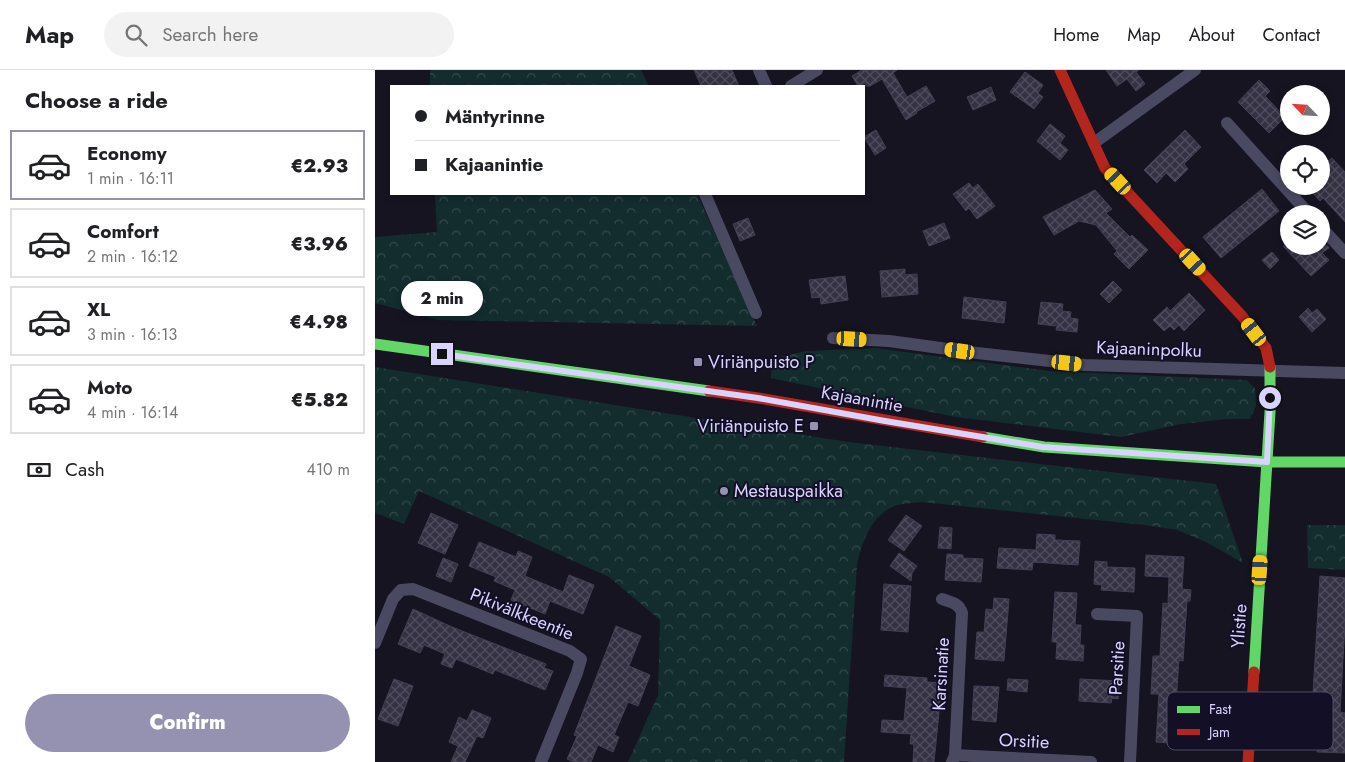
<!DOCTYPE html>
<html lang="en">
<head>
<meta charset="utf-8">
<style>
  :root { --surface:#fff; --page:#f2f2f2; --text:#202124; --muted:#757577; --line:#e0e0e0; --accent:#9591b1 }
  body { margin:0; font-family:Jost,sans-serif; background:var(--page); color:var(--text); height:100vh; display:flex; flex-direction:column; font-size:19px; white-space:nowrap }
  * { box-sizing:border-box; margin:0 }
  p { font-size:16px; color:var(--muted) }
  .icon { flex:none; width:28px; height:28px; fill:none; stroke:currentColor; stroke-width:2; stroke-linecap:round; stroke-linejoin:round }
  .map { position:relative; flex:1; overflow:hidden }
  .panel { display:flex; flex-direction:column; background:var(--surface); width:375px }
  .panel>* { flex:none }
  .guide { position:absolute; left:15px; top:15px; width:475px; height:110px; border-radius:0px; box-shadow:0 2px 8px #0003; display:grid; align-content:center; height:110px; padding:0 25px; background:var(--surface) }
  .needle { width:32px; rotate:295deg }
  .tools { position:absolute; left:905px; top:15px; display:grid; gap:10px }
  .tools a { display:grid; place-items:center; width:50px; height:50px; border-radius:50%; background:var(--surface); box-shadow:0 2px 8px #0003; font-size:25px }
  .end { position:absolute; width:22px; height:22px; margin:-11px; border:6px solid #d9d4ff; background:#111; box-shadow:0 0 0 2px #111 }
  .from { border-radius:50% }
  .bubble { position:absolute; height:35px; border-radius:18px; background:var(--surface); box-shadow:0 2px 8px #0003; font-size:16px; font-weight:800; line-height:35px; text-align:center }
  .car { position:absolute; width:15px; height:30px; margin:-15px -8px; border-radius:6px; box-shadow:0 0 4px 1px #0007; background:linear-gradient(#f5c518 24%,#345 0 40%,#f5c518 0 76%,#345 0 86%,#f5c518 0) }
  .guide b { display:flex; align-items:center; gap:18px; height:48px; font-size:19px }
  .guide b+b { border-top:1px solid var(--line) }
  .guide i { width:12px; height:12px; background:var(--text) }
  ul { padding:0; list-style:none }
  li { display:flex; align-items:center; gap:15px; height:70px; margin:0 10px 8px; padding:0 15px; border:2px solid var(--line); border-radius:0px }
  li div { flex:1 }
  li b { display:block; font-size:19px }
  li em { font-style:normal; font-weight:800 }
  li.on { border-color:var(--accent) }
  li>.icon { width:45px; height:45px; stroke-width:1.5 }
  h2 { padding:0 25px; font-size:22px; line-height:60px }
  .pay { display:flex; align-items:center; gap:12px; height:55px; padding:0 25px; font-size:19px }
  .pay p { margin-inline-start:auto }
  .button { display:flex; gap:10px; margin-top:auto; padding:10px 25px }
  .button a { flex:1; height:58px; border-radius:30px; background:var(--accent); color:#fff; font-size:20px; font-weight:800; line-height:58px; text-align:center }
  header { display:flex; align-items:center; gap:30px; box-sizing:border-box; height:70px; padding:0 25px; background:var(--surface); border-bottom:1px solid var(--line) }
  header strong { font-size:24px }
  nav { display:flex; gap:28px; margin-inline-start:auto; font-size:18px }
  .search { width:350px; height:45px; background:var(--page); display:flex; align-items:center; gap:12px; box-sizing:border-box; padding:0 18px; border-radius:28px; color:var(--muted); font-size:19px }
  main { display:flex; flex:1; min-height:0 }
  .map>svg:first-child { display:block }
  .forest { fill:url(#forest-crowns) }
  .building { fill:url(#building-cross-hatch); stroke:#433f54 }
  .lines { fill:none; stroke-linecap:round; stroke-linejoin:round }
  .street { stroke:#4a4962; stroke-width:12 }
  .fast { stroke:#63d668; stroke-width:11 }
  .jam { stroke:#b3261e; stroke-width:11 }
  .route { stroke:#d9d4ff; stroke-width:6 }
  .poi-dot { fill:#9591b1; stroke:#130f26; stroke-width:2 }
  .labels { text-anchor:middle; stroke-width:4; stroke-linejoin:round; paint-order:stroke }
  .street-label { font-size:18px; fill:#d9d4ff; stroke:#130f26 }
  .poi-label { font-size:18px; fill:#d9d4ff; stroke:#130f26; text-anchor:start }
  .key { fill:#130f26; stroke:#4e4a67; stroke-width:1 }
  .key-label { font-size:14px; fill:#d9d4ff }
</style>
</head>
<body>
<header>
<strong>Map</strong>
<div class="search"><svg class="icon" aria-label="search" viewBox="0 0 24 24"><circle cx="10" cy="10" r="6"/><path d="M15 15l6 6"/></svg>Search here</div>
<nav><a>Home</a><a>Map</a><a>About</a><a>Contact</a></nav>
</header>
<main>
<section class="panel">
<h2>Choose a ride</h2>
<ul>
<li class="on"><svg class="icon" aria-label="car" viewBox="0 0 24 24"><path d="M5 17H2v-5l4-1 3-4h7l3 4 3 1v5h-3M9 17h6M6 11h13"/><circle cx="7" cy="17" r="2"/><circle cx="17" cy="17" r="2"/></svg><div><b>Economy</b><p>1 min · 16:11</p></div><em>€2.93</em></li>
<li><svg class="icon" aria-label="car" viewBox="0 0 24 24"><path d="M5 17H2v-5l4-1 3-4h7l3 4 3 1v5h-3M9 17h6M6 11h13"/><circle cx="7" cy="17" r="2"/><circle cx="17" cy="17" r="2"/></svg><div><b>Comfort</b><p>2 min · 16:12</p></div><em>€3.96</em></li>
<li><svg class="icon" aria-label="car" viewBox="0 0 24 24"><path d="M5 17H2v-5l4-1 3-4h7l3 4 3 1v5h-3M9 17h6M6 11h13"/><circle cx="7" cy="17" r="2"/><circle cx="17" cy="17" r="2"/></svg><div><b>XL</b><p>3 min · 16:13</p></div><em>€4.98</em></li>
<li><svg class="icon" aria-label="car" viewBox="0 0 24 24"><path d="M5 17H2v-5l4-1 3-4h7l3 4 3 1v5h-3M9 17h6M6 11h13"/><circle cx="7" cy="17" r="2"/><circle cx="17" cy="17" r="2"/></svg><div><b>Moto</b><p>4 min · 16:14</p></div><em>€5.82</em></li>
</ul>
<div class="pay"><svg class="icon" aria-label="cash" viewBox="0 0 24 24"><path d="M3 7h18v10H3z"/><circle cx="12" cy="12" r="2"/></svg>Cash<p>410 m</p></div>
<div class="button"><a>Confirm</a></div>
</section>
<div class="map">
<svg width="970" height="692" viewBox="0 0 970 692">
  <defs>
    <pattern id="forest-crowns" width="20" height="18" patternUnits="userSpaceOnUse" patternTransform="scale(1.25)"><rect width="20" height="18" fill="#132c2d"/><path d="M2 6a3 3 0 1 1 6 0M12 15a3 3 0 1 1 6 0" fill="none" stroke="#354a4c"/></pattern>
    <pattern id="building-cross-hatch" width="8" height="8" patternUnits="userSpaceOnUse" patternTransform="scale(1.25)"><rect width="8" height="8" fill="#343243"/><path d="M0 0l8 8M0 8l8-8" fill="none" stroke="#514f5f"/></pattern>
  </defs>
  <rect width="100%" height="100%" fill="#161421"/>
  <g class="forest">
    <path d="M55,0H266L274,16H55Z"/>
    <path d="M60,124H322L382,256L64,250L0,233V167L62,162Z"/>
    <path d="M500,278L675,301L871,310L880,318L881,336L875,349H852L806,354L746,367L580,347L396,308L397,296L400,288L431,281Z"/>
    <path d="M0,297L473,372L841,414L868,493L831,472L802,460L770,455L547,432C541,433 533,433 527,434C499,439 487,470 482,495L469,692H253L283,625L285,550L234,507L44,421L29,454L0,443Z"/>
    <path d="M932,455H970V500L933,498Z"/>
  </g>
  <g class="building">
    <path d="M319,0H357L364,16H326Z"/>
    <path d="M487,0H522L518,3L532,27L551,16L560,31L541,42L542,43L531,50L507,9L495,16H483L477,6Z"/>
    <path d="M731,0H764L761,2L770,14L761,21L752,9L742,16Z"/>
    <path d="M650,2L668,15L663,23L668,27L659,39L635,22Z"/>
    <path d="M884,10L895,21L890,26L910,47L894,63L863,32Z"/>
    <path d="M616,17L621,30L598,40L592,27Z"/>
    <path d="M675,54L690,66L685,73L693,80L685,90L662,71Z"/>
    <path d="M501,60L511,78L500,85L489,67Z"/>
    <path d="M810,60L826,77L809,94L813,99L800,112L791,103L782,113L769,100Z"/>
    <path d="M946,86L952,92L957,88L970,102V152L948,128L945,131L931,116H946Z"/>
    <path d="M594,113L598,118L603,114L620,136L602,149L594,138L591,141L578,124Z"/>
    <path d="M887,119L904,141L846,188L828,167Z"/>
    <path d="M720,120L737,139L731,143L755,167L757,165L773,180L754,199L739,184L742,181L721,155L704,151L679,165L668,147Z"/>
    <path d="M373,148L380,165L365,171L358,154Z"/>
    <path d="M569,153L575,168L554,176L548,161Z"/>
    <path d="M908,176H953L954,178L947,183L954,190L936,206Z"/>
    <path d="M897,182L904,190L895,199L887,190Z"/>
    <path d="M530,199V205L542,204L543,224L507,227L505,201Z"/>
    <path d="M470,206L473,230L446,234L445,227L437,228L434,210Z"/>
    <path d="M738,211L747,220L734,233L725,224Z"/>
    <path d="M814,223L830,240L809,261L804,255L799,260L795,256L789,261L778,250L792,237L795,241Z"/>
    <path d="M589,227L631,232L629,253L587,248Z"/>
    <path d="M666,232L688,234L687,241L696,242L695,248L703,249L702,262L681,260L682,256L663,254Z"/>
    <path d="M933,238L937,243L942,239L951,249L937,262L924,247Z"/>
    <path d="M56,443L83,455L70,484L43,473Z"/>
    <path d="M531,445L547,456L529,481L513,470Z"/>
    <path d="M565,457L577,458L576,479L563,478Z"/>
    <path d="M662,464L680,465V470L705,471L703,495L658,492L657,500L622,498L624,478L661,480Z"/>
    <path d="M104,472L141,487L143,481L157,487L150,506L188,522L194,505L219,515L208,544L175,531L170,544L136,530L140,520L119,511L121,507L94,496Z"/>
    <path d="M524,483L542,496L537,503L536,511L515,496Z"/>
    <path d="M572,484L588,485V488L608,489L606,512L570,510Z"/>
    <path d="M771,485L809,487L807,519L816,520L815,531H812L808,591L804,590L801,633H808L805,674L781,672L784,624H776L778,586H785L788,533L793,534L794,507L770,506Z"/>
    <path d="M68,488L83,494L76,512L61,506Z"/>
    <path d="M720,491L732,492V497L760,498L759,522L726,520L727,515L719,514Z"/>
    <path d="M945,506L970,508V554L965,642L970,643V683L942,682L944,655L934,654L935,640H937Z"/>
    <path d="M509,514L536,516L533,562L506,560Z"/>
    <path d="M680,522L702,523L700,555H706L705,575H709L708,591L681,589L682,572H677Z"/>
    <path d="M619,528L634,529L629,591L600,589L602,562H609L611,539L618,540Z"/>
    <path d="M38,539L77,557L171,594L169,598L178,601L170,620L120,600L118,604L81,589L77,598L66,594L70,584L49,575L45,583L23,574Z"/>
    <path d="M241,556L266,566L254,596L275,605L263,636L253,632L239,665L244,667L238,682L223,675L216,692H199L192,689L202,666L199,665Z"/>
    <path d="M510,605L552,608V612L567,613L559,692H538L539,674H535L536,664L506,662L507,650L529,651L532,618L509,616Z"/>
    <path d="M19,609L38,616L23,656L3,649Z"/>
    <path d="M633,609L653,610L652,622L632,620Z"/>
    <path d="M705,609L744,611L743,629L737,628L736,633L704,631Z"/>
    <path d="M599,616L624,617L621,652L597,650Z"/>
    <path d="M97,640L116,648L108,668L102,666L90,692H76L83,676L74,672L84,647L92,651Z"/>
  </g>
  <g class="lines">
    <g class="street">
      <path d="M384,0L391,16"/>
      <path d="M416,16L442,0"/>
      <path d="M852,53L934,144"/>
      <path d="M719,73L820,0"/>
      <path d="M330,124L381,243"/>
      <path d="M946,157L970,183"/>
      <path d="M458,268L514,271L602,283L710,295L970,303"/>
      <path d="M567,529C576,532 584,533 587,543L580,685L577,692"/>
      <path d="M722,544L762,546L755,692"/>
      <path d="M0,573L18,529L26,520L38,519L195,581L206,589L202,603L166,692"/>
      <path d="M580,685L716,692"/>
    </g>
    <g class="fast">
      <path d="M0,274L334,321"/>
      <path d="M608,367L669,377L892,392H970"/>
      <path d="M879,602L895,342V297"/>
    </g>
    <g class="jam">
      <path d="M685,0L730,98L867,246L891,278L895,297"/>
      <path d="M334,321L383,328L608,367"/>
      <path d="M873,692L879,602"/>
    </g>
  </g>
  <g class="lines">
    <path class="route" d="M67,284L383,328L510,351L668,377L892,392L895,328"/>
  </g>
  <g class="poi-dot">
    <rect x="318" y="287" width="10" height="10" rx="2.5"/>
    <rect x="434" y="351" width="10" height="10" rx="2.5"/>
    <circle cx="349" cy="421" r="5"/>
  </g>
  <g class="labels">
    <g class="street-label">
      <text transform="translate(774 279) rotate(2)" y="6">Kajaaninpolku</text>
      <text transform="translate(487 329) rotate(10)" y="6">Kajaanintie</text>
      <text transform="translate(147 544) rotate(22)" y="6">Pikivälkkeentie</text>
      <text transform="translate(864 556) rotate(-86)" y="6">Ylistie</text>
      <text transform="translate(742 598) rotate(-87)" y="6">Parsitie</text>
      <text transform="translate(566 604) rotate(-87)" y="6">Karsinatie</text>
      <text transform="translate(649 671) rotate(3)" y="6">Orsitie</text>
    </g>
    <g class="poi-label">
      <text x="333" y="298">Viriänpuisto P</text>
      <text x="429" y="362" text-anchor="end">Viriänpuisto E</text>
      <text x="359" y="427">Mestauspaikka</text>
    </g>
  </g>
  <rect x="792" y="622" width="166" height="58" rx="8" class="key"/>
  <rect x="802" y="636" width="23" height="7" fill="#63d668"/>
  <rect x="802" y="659" width="23" height="6" fill="#b3261e"/>
  <g class="key-label">
    <text x="834" y="644">Fast</text>
    <text x="834" y="667">Jam</text>
  </g>
</svg>
<div class="tools">
<a><svg class="needle" viewBox="-14 -14 28 28"><path d="M0-13l5 13h-10z" fill="#e53935"/><path d="M0 13l5-13h-10z" fill="#757577"/></svg></a>
<a><svg class="icon" aria-label="locate" viewBox="0 0 24 24"><circle cx="12" cy="12" r="6"/><path d="M12 2v4M12 18v4M2 12h4M18 12h4"/></svg></a>
<a><svg class="icon" aria-label="layers" viewBox="0 0 24 24"><path d="M12 4l9 5-9 5-9-5zM3 14l9 5 9-5"/></svg></a>
</div>
<i class="end from" style="left:895px;top:328px"></i>
<i class="end" style="left:67px;top:284px"></i>
<div class="bubble" style="left:26px;top:211px;width:82px">2 min</div>
<i class="car" style="left:743px;top:111px;rotate:317deg"></i>
<i class="car" style="left:818px;top:192px;rotate:137deg"></i>
<i class="car" style="left:879px;top:262px;rotate:323deg"></i>
<i class="car" style="left:477px;top:269px;rotate:93deg"></i>
<i class="car" style="left:585px;top:281px;rotate:278deg"></i>
<i class="car" style="left:692px;top:293px;rotate:96deg"></i>
<i class="car" style="left:885px;top:500px;rotate:4deg"></i>
<div class="guide">
<b><i class="from"></i>Mäntyrinne</b>
<b><i></i>Kajaanintie</b>
</div>
</div>
</main>
</body>
</html>
